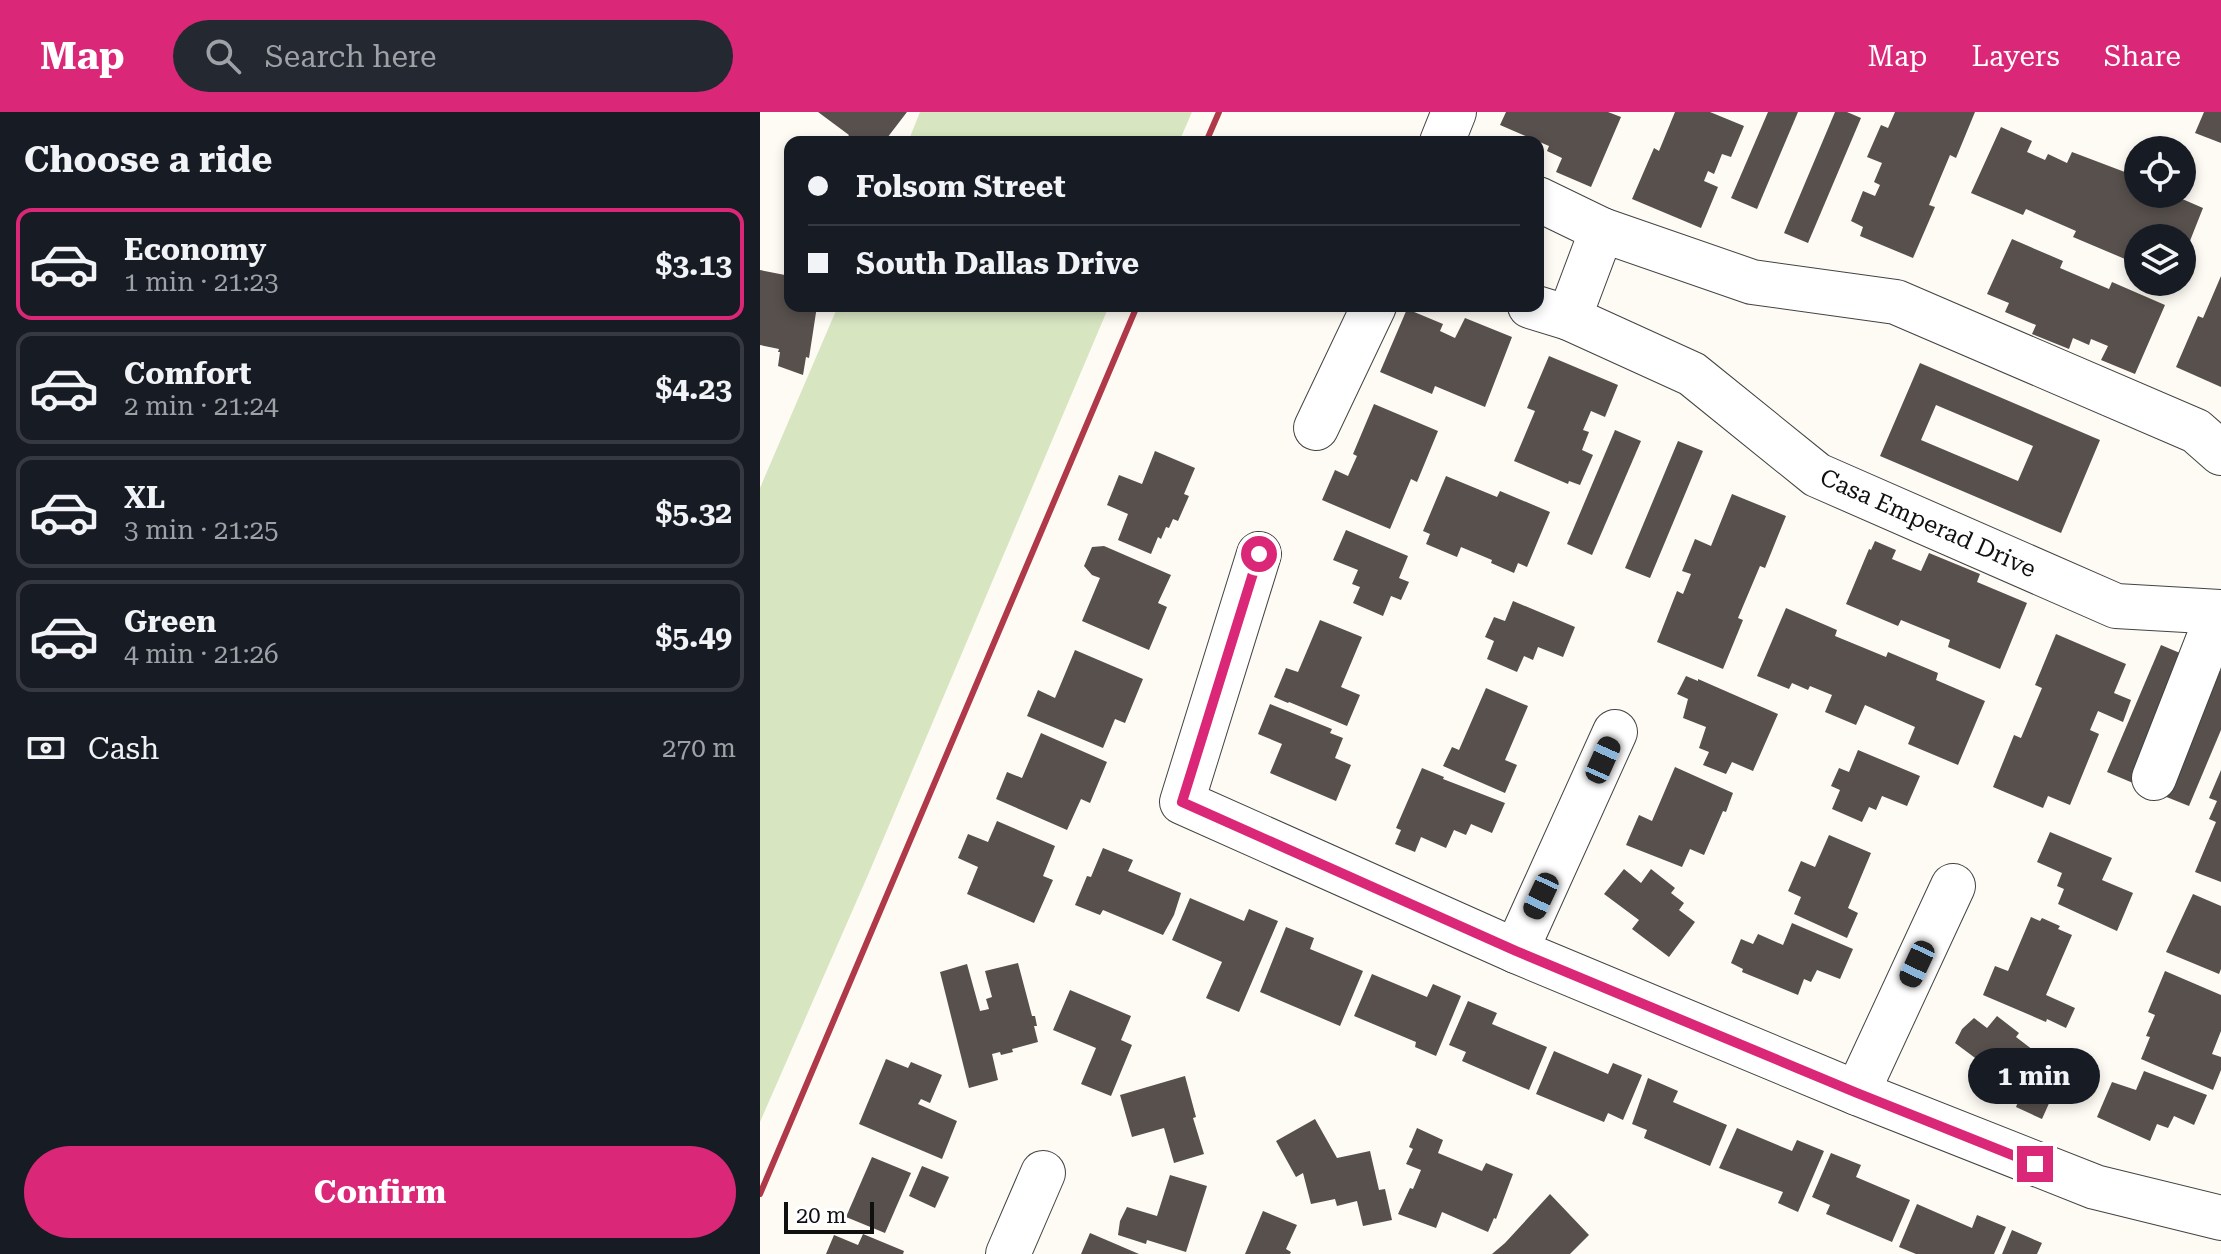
<!DOCTYPE html>
<html lang="en">
<head>
<meta charset="utf-8">
<style>
  :root { --surface:#171b24; --page:#242831; --text:#f1f3f6; --muted:#9ea1a6; --line:#363941; --accent:#db2777 }
  body { margin:0; font-family:"Roboto Serif",serif; background:var(--page); color:var(--text); height:100vh; display:flex; flex-direction:column; font-size:30px; white-space:nowrap }
  * { box-sizing:border-box; margin:0 }
  p { font-size:26px; color:var(--muted) }
  .icon { flex:none; width:44px; height:44px; fill:none; stroke:currentColor; stroke-width:2; stroke-linecap:round; stroke-linejoin:round }
  .map { position:relative; flex:1; overflow:hidden }
  .panel { display:flex; flex-direction:column; background:var(--surface); width:760px }
  .panel>* { flex:none }
  .guide { position:absolute; left:24px; top:24px; width:760px; height:176px; border-radius:16px; box-shadow:0 4px 12px #0003; display:grid; align-content:center; height:176px; padding:0 24px; background:var(--surface) }
  .controls { position:absolute; left:1364px; top:24px; display:grid; gap:16px }
  .controls a { display:grid; place-items:center; width:72px; height:72px; border-radius:50%; background:var(--surface); box-shadow:0 4px 12px #0003; font-size:40px }
  .scale { position:absolute; left:24px; bottom:20px; width:90px; box-sizing:border-box; padding-left:8px; border:4px solid #101010; border-top:0; font-size:22px; line-height:28px; white-space:nowrap; color:#101010; -webkit-text-stroke:6px #fff; paint-order:stroke }
  .end { position:absolute; width:36px; height:36px; margin:-18px; border:10px solid #db2777; background:#fff; box-shadow:0 0 0 4px #fff }
  .from { border-radius:50% }
  .bubble { position:absolute; height:56px; border-radius:28px; background:var(--surface); box-shadow:0 4px 12px #0003; font-size:26px; font-weight:700; line-height:56px; text-align:center }
  .car { position:absolute; width:24px; height:48px; margin:-24px -12px; border-radius:10px; box-shadow:0 0 6px 2px #0007; background:linear-gradient(#222 24%,#8ab4d8 0 40%,#222 0 76%,#8ab4d8 0 86%,#222 0) }
  .guide b { display:flex; align-items:center; gap:28px; height:76px; font-size:30px }
  .guide b+b { border-top:2px solid var(--line) }
  .guide i { width:20px; height:20px; background:var(--text) }
  ul { padding:0; list-style:none }
  li { display:flex; align-items:center; gap:24px; height:112px; margin:0 16px 12px; padding:0 8px; border:4px solid var(--line); border-radius:16px }
  li div { flex:1 }
  li b { display:block; font-size:30px }
  li em { font-style:normal; font-weight:700 }
  li.selected { border-color:var(--accent) }
  li>.icon { width:72px; height:72px; stroke-width:1.5 }
  h2 { padding:0 24px; font-size:36px; line-height:96px }
  .pay { display:flex; align-items:center; gap:20px; height:88px; padding:0 24px; font-size:30px }
  .pay p { margin-inline-start:auto }
  .cta { display:flex; gap:16px; margin-top:auto; padding:16px 24px }
  .cta a { flex:1; height:92px; border-radius:48px; background:var(--accent); color:#fff; font-size:32px; font-weight:700; line-height:92px; text-align:center }
  header { display:flex; align-items:center; gap:48px; box-sizing:border-box; height:112px; padding:0 40px; background:var(--accent); color:#fff }
  header strong { font-size:38px }
  nav { display:flex; gap:44px; margin-inline-start:auto; font-size:28px }
  .search { width:560px; height:72px; background:var(--page); display:flex; align-items:center; gap:20px; box-sizing:border-box; padding:0 28px; border-radius:44px; color:var(--muted); font-size:30px }
  main { display:flex; flex:1; min-height:0 }
  .map>svg:first-child { display:block }
  .green { fill:#d7e5c1 }
  .building { fill:#57504d; fill-rule:evenodd }
  .lines { fill:none; stroke-linecap:round; stroke-linejoin:round }
  .minor-casing { stroke:#434343; stroke-width:46 }
  .minor { stroke:#fff; stroke-width:44 }
  .rail { stroke:#af3849; stroke-width:6 }
  .route { stroke:#db2777; stroke-width:10 }
  .labels { text-anchor:middle; stroke-width:8; stroke-linejoin:round; paint-order:stroke }
  .street-label { font-size:24px; fill:#101010; stroke:#fff }
</style>
</head>
<body>
<header>
<strong>Map</strong>
<div class="search"><svg class="icon" aria-label="search" viewBox="0 0 24 24"><circle cx="10" cy="10" r="6"/><path d="M15 15l6 6"/></svg>Search here</div>
<nav><a>Map</a><a>Layers</a><a>Share</a></nav>
</header>
<main>
<section class="panel">
<h2>Choose a ride</h2>
<ul>
<li class="selected"><svg class="icon" aria-label="car" viewBox="0 0 24 24"><path d="M5 17H2v-5l4-1 3-4h7l3 4 3 1v5h-3M9 17h6M6 11h13"/><circle cx="7" cy="17" r="2"/><circle cx="17" cy="17" r="2"/></svg><div><b>Economy</b><p>1 min · 21:23</p></div><em>$3.13</em></li>
<li><svg class="icon" aria-label="car" viewBox="0 0 24 24"><path d="M5 17H2v-5l4-1 3-4h7l3 4 3 1v5h-3M9 17h6M6 11h13"/><circle cx="7" cy="17" r="2"/><circle cx="17" cy="17" r="2"/></svg><div><b>Comfort</b><p>2 min · 21:24</p></div><em>$4.23</em></li>
<li><svg class="icon" aria-label="car" viewBox="0 0 24 24"><path d="M5 17H2v-5l4-1 3-4h7l3 4 3 1v5h-3M9 17h6M6 11h13"/><circle cx="7" cy="17" r="2"/><circle cx="17" cy="17" r="2"/></svg><div><b>XL</b><p>3 min · 21:25</p></div><em>$5.32</em></li>
<li><svg class="icon" aria-label="car" viewBox="0 0 24 24"><path d="M5 17H2v-5l4-1 3-4h7l3 4 3 1v5h-3M9 17h6M6 11h13"/><circle cx="7" cy="17" r="2"/><circle cx="17" cy="17" r="2"/></svg><div><b>Green</b><p>4 min · 21:26</p></div><em>$5.49</em></li>
</ul>
<div class="pay"><svg class="icon" aria-label="cash" viewBox="0 0 24 24"><path d="M3 7h18v10H3z"/><circle cx="12" cy="12" r="2"/></svg>Cash<p>270 m</p></div>
<div class="cta"><a>Confirm</a></div>
</section>
<div class="map">
<svg width="1461" height="1142" viewBox="0 0 1461 1142">
  <rect width="100%" height="100%" fill="#fefbf4"/>
  <g class="green">
    <path d="M160,0H432L419,30H148Z"/>
    <path d="M78,194H349L108,763L0,1010V376Z"/>
  </g>
  <g class="building">
    <path d="M58,0H147L124,30H84L89,23Z"/>
    <path d="M746,0H848L861,5L831,75L796,60L802,46L787,39L789,34L740,13Z"/>
    <path d="M915,0H950L984,14L971,45L962,42L954,62L948,59L944,69L958,75L941,116L872,87L894,36L899,39Z"/>
    <path d="M1008,0H1038L997,97L971,86Z"/>
    <path d="M1075,0H1087L1101,6L1048,131L1024,121Z"/>
    <path d="M1135,0H1215L1196,46L1190,43L1169,93L1175,95L1153,146L1100,124L1103,115L1091,109L1103,79L1115,84L1120,73L1114,70L1122,51L1107,45L1121,13L1128,16Z"/>
    <path d="M1444,0H1461V31L1435,21Z"/>
    <path d="M1241,15L1272,29L1267,40L1285,48L1288,42L1307,51L1312,40L1378,65V82H1391L1390,86L1408,94L1413,83L1443,96L1422,149V126H1378V145L1368,141L1365,147L1313,125L1316,119L1266,97L1263,103L1211,81Z"/>
    <path d="M1252,127L1303,149L1300,156L1349,177L1352,170L1405,193L1375,262L1341,248L1348,234L1331,227L1329,233L1313,226L1309,237L1272,222L1276,213L1245,200L1249,191L1227,182Z"/>
    <path d="M0,158L30,164V194H57L49,246L46,245L43,263L18,254L20,240H18L19,237L0,233Z"/>
    <path d="M1461,164V275L1416,255L1438,204L1443,206Z"/>
    <path d="M647,197L683,212L680,219L695,226L705,206L752,225L725,295L675,274L672,282L620,260Z"/>
    <path d="M789,244L858,273L845,305L831,299L823,318L829,320L822,338L833,343L820,373L809,369L808,372L754,349L775,299L767,296Z"/>
    <path d="M1160,251L1340,328L1301,421L1120,344ZM1176,293L1273,334L1258,369L1161,328Z"/>
    <path d="M614,292L678,319L657,370L651,367L630,417L562,388L575,358L588,364L597,344L593,342Z"/>
    <path d="M855,318L881,329L832,443L807,432Z"/>
    <path d="M918,329L943,339L890,466L865,456Z"/>
    <path d="M395,339L435,356L424,382L429,384L418,409L413,407L409,416L406,415L401,427L398,425L391,442L358,428L368,402L347,393L359,363L382,372Z"/>
    <path d="M686,364L737,385L740,379L790,400L767,455L758,451L754,461L731,451L732,448L701,435L697,445L666,432L670,422L663,419Z"/>
    <path d="M972,382L1026,404L1005,456L1000,454L978,506L983,508L963,557L897,530L917,479L923,482L931,462L922,459L935,427L951,434Z"/>
    <path d="M586,418L648,444L639,466L649,470L641,488L631,484L623,504L593,491L600,475L592,472L598,458L573,448Z"/>
    <path d="M1115,429L1136,438L1132,447L1161,459L1169,441L1220,462L1217,470L1267,491L1240,557L1188,535L1190,528L1141,508L1138,514L1086,492L1109,437L1111,438Z"/>
    <path d="M344,434L411,463L398,491L407,495L389,538L322,509L340,466L332,463L324,454L332,435Z"/>
    <path d="M753,489L815,515L803,545L778,535L773,548L764,544L757,560L727,547L734,529L725,525L734,505L745,509Z"/>
    <path d="M1026,496L1077,518L1075,524L1126,545L1128,540L1178,561L1176,568L1225,589L1198,653L1148,632L1155,615L1105,593L1096,613L1065,600L1072,583L1050,574L1048,578L1032,571L1029,577L997,564Z"/>
    <path d="M560,508L602,525L581,575L600,583L587,614L529,590L528,591L514,585L526,556L538,560Z"/>
    <path d="M1296,522L1366,552L1354,581L1371,588L1363,610L1338,599L1330,618L1339,622L1310,693L1288,684L1283,696L1233,675L1254,623L1261,626L1282,576L1275,573Z"/>
    <path d="M1401,533L1427,544L1373,671L1347,660Z"/>
    <path d="M315,538L383,567L365,611L355,607L343,636L267,604L278,578L295,586Z"/>
    <path d="M1458,558L1461,559V618L1429,694L1404,684Z"/>
    <path d="M926,564L938,569V567L1018,602L993,659L972,650L966,662L943,653L949,640L939,636L946,615L923,606L928,587L917,582Z"/>
    <path d="M726,576L768,594L745,648L757,653L745,681L683,654L692,635L699,638Z"/>
    <path d="M510,592L572,617L570,621L583,626L575,646L591,653L576,689L510,661L522,632L498,622Z"/>
    <path d="M281,621L347,650L330,691L321,687L307,718L236,687L247,660L262,666Z"/>
    <path d="M1098,638L1160,664L1147,694L1122,684L1116,698L1109,695L1102,710L1072,697L1080,678L1071,674L1079,656L1089,660Z"/>
    <path d="M915,655L973,681L966,700L963,699L944,743L930,737L922,755L866,733L879,703L892,709Z"/>
    <path d="M662,656L684,665L683,667L745,691L732,721L711,712L706,723L694,718L686,736L661,725L655,740L635,732L641,718L636,716Z"/>
    <path d="M1461,658V770L1435,760L1456,710L1449,707L1457,689L1449,686Z"/>
    <path d="M237,709L295,734L283,764L293,768L274,811L207,782L218,755L198,746L208,722L228,730Z"/>
    <path d="M1290,720L1352,746L1342,768L1373,781L1357,819L1298,792L1304,777L1297,774L1302,761L1277,750Z"/>
    <path d="M1069,723L1111,741L1088,796L1098,801L1087,826L1034,802L1041,785L1028,779L1041,749L1055,755Z"/>
    <path d="M343,736L373,748L368,759L421,781L414,803L403,823L343,798L340,803L315,793L327,764L331,765Z"/>
    <path d="M864,757L881,771L891,757L915,776L911,781L924,791L919,798L935,810L909,845L872,817L879,808L844,782Z"/>
    <path d="M1433,782L1461,794V857L1459,862L1406,840Z"/>
    <path d="M430,786L484,809L489,797L518,809L479,900L446,886L462,850L412,828Z"/>
    <path d="M1271,805L1280,809L1282,806L1300,814L1298,817L1312,823L1286,883L1315,896L1306,916L1287,907L1286,910L1223,883L1235,854L1248,859Z"/>
    <path d="M1032,811L1093,837L1080,867L1057,858L1051,870L1044,867L1038,883L982,860L983,857L971,851L981,827L993,832L998,822L1023,833Z"/>
    <path d="M526,815L554,826L550,837L603,859L580,914L500,880Z"/>
    <path d="M258,851L272,904H275L277,914H274L278,930L252,937L253,940L241,943L240,940L232,942L238,968L209,976L180,860L207,852L220,899L229,897L226,887L232,885L225,859Z"/>
    <path d="M1405,859L1461,883V919L1452,942L1461,945V958L1453,978L1381,947L1390,925L1386,924L1395,903L1388,900Z"/>
    <path d="M612,862L667,885L673,872L701,884L676,944L655,935L656,930L594,904Z"/>
    <path d="M310,878L371,904L361,928L372,933L351,984L321,972L336,936L293,918Z"/>
    <path d="M708,889L737,901L732,912L787,935L769,978L702,949L706,940L689,933Z"/>
    <path d="M1237,904L1259,921L1256,925L1273,938L1267,945L1299,969L1282,1007L1256,995L1258,990L1224,965L1230,957L1195,931L1202,917L1214,906L1227,916Z"/>
    <path d="M794,939L848,962L853,951L882,963L863,1008L848,1001L844,1010L776,982Z"/>
    <path d="M126,947L148,956L151,950L182,963L170,991L161,987L158,992L197,1009L182,1047L99,1012Z"/>
    <path d="M1384,959L1447,983L1434,1013L1414,1004L1408,1016L1397,1012L1390,1029L1337,1005L1352,970L1376,978Z"/>
    <path d="M425,964L436,1005L433,1006L444,1042L414,1051L404,1016L372,1025L360,983Z"/>
    <path d="M888,966L918,979L913,990L967,1013L950,1054L884,1026L887,1018L872,1012Z"/>
    <path d="M555,1007L577,1046L610,1039L619,1078L625,1077L632,1108L603,1114L597,1089L577,1094L575,1087L551,1092L543,1061L536,1065L516,1029Z"/>
    <path d="M657,1016L683,1028L678,1041L722,1059L726,1051L753,1062L736,1107L734,1106L728,1120L682,1100L676,1116L638,1102L650,1076L653,1077L661,1058L646,1052L653,1037L649,1035Z"/>
    <path d="M977,1016L1032,1039L1037,1028L1064,1039L1038,1100L1018,1091L1023,1080L959,1056Z"/>
    <path d="M1071,1041L1101,1053L1096,1065L1150,1088L1132,1130L1066,1102L1070,1093L1052,1085Z"/>
    <path d="M112,1045L151,1061L125,1121L86,1105Z"/>
    <path d="M162,1054L189,1065L175,1096L149,1084Z"/>
    <path d="M410,1063L447,1074L426,1140L387,1128L386,1132L358,1123L360,1109L367,1095L397,1104Z"/>
    <path d="M790,1082L829,1123L810,1142H732L745,1131Z"/>
    <path d="M1157,1092L1212,1116L1217,1103L1246,1115L1234,1142H1156L1139,1135Z"/>
    <path d="M503,1099L537,1113L526,1137L531,1140L530,1142H485Z"/>
    <path d="M1252,1118L1282,1131L1277,1142H1242Z"/>
    <path d="M330,1121L379,1142H321Z"/>
    <path d="M103,1122L144,1139L143,1142H66L74,1123L98,1133Z"/>
  </g>
  <g class="lines">
    <g class="minor-casing">
      <g id="minor">
        <path d="M682,30L694,0"/>
        <path d="M778,87L842,118"/>
        <path d="M770,194L809,206"/>
        <path d="M556,316L614,194"/>
        <path d="M1461,341L1436,319L1136,190L992,170L842,118L809,206L932,262L1057,363L1356,494L1461,500"/>
        <path d="M499,442L422,690L756,839L1097,981L1335,1075L1461,1106"/>
        <path d="M1394,666L1459,500"/>
        <path d="M756,839L855,620"/>
        <path d="M1097,981L1193,774"/>
        <path d="M248,1142L283,1061"/>
      </g>
    </g>
    <use href="#minor" class="minor"/>
    <g class="rail">
      <path d="M446,30L459,0"/>
      <path d="M0,1082L377,194"/>
    </g>
  </g>
  <g class="lines">
    <path class="route" d="M499,442L422,690L756,839L1097,981L1275,1052"/>
  </g>
  <g class="labels">
    <g class="street-label">
      <text transform="translate(1168 411) rotate(24)" y="8">Casa Emperad Drive</text>
    </g>
  </g>
</svg>
<div class="controls">
<a><svg class="icon" aria-label="locate" viewBox="0 0 24 24"><circle cx="12" cy="12" r="6"/><path d="M12 2v4M12 18v4M2 12h4M18 12h4"/></svg></a>
<a><svg class="icon" aria-label="layers" viewBox="0 0 24 24"><path d="M12 4l9 5-9 5-9-5zM3 14l9 5 9-5"/></svg></a>
</div>
<div class="scale">20 m</div>
<i class="end from" style="left:499px;top:442px"></i>
<i class="end" style="left:1275px;top:1052px"></i>
<div class="bubble" style="left:1208px;top:936px;width:132px">1 min</div>
<i class="car" style="left:843px;top:648px;rotate:24deg"></i>
<i class="car" style="left:781px;top:784px;rotate:205deg"></i>
<i class="car" style="left:1157px;top:852px;rotate:205deg"></i>
<div class="guide">
<b><i class="from"></i>Folsom Street</b>
<b><i></i>South Dallas Drive</b>
</div>
</div>
</main>
</body>
</html>
